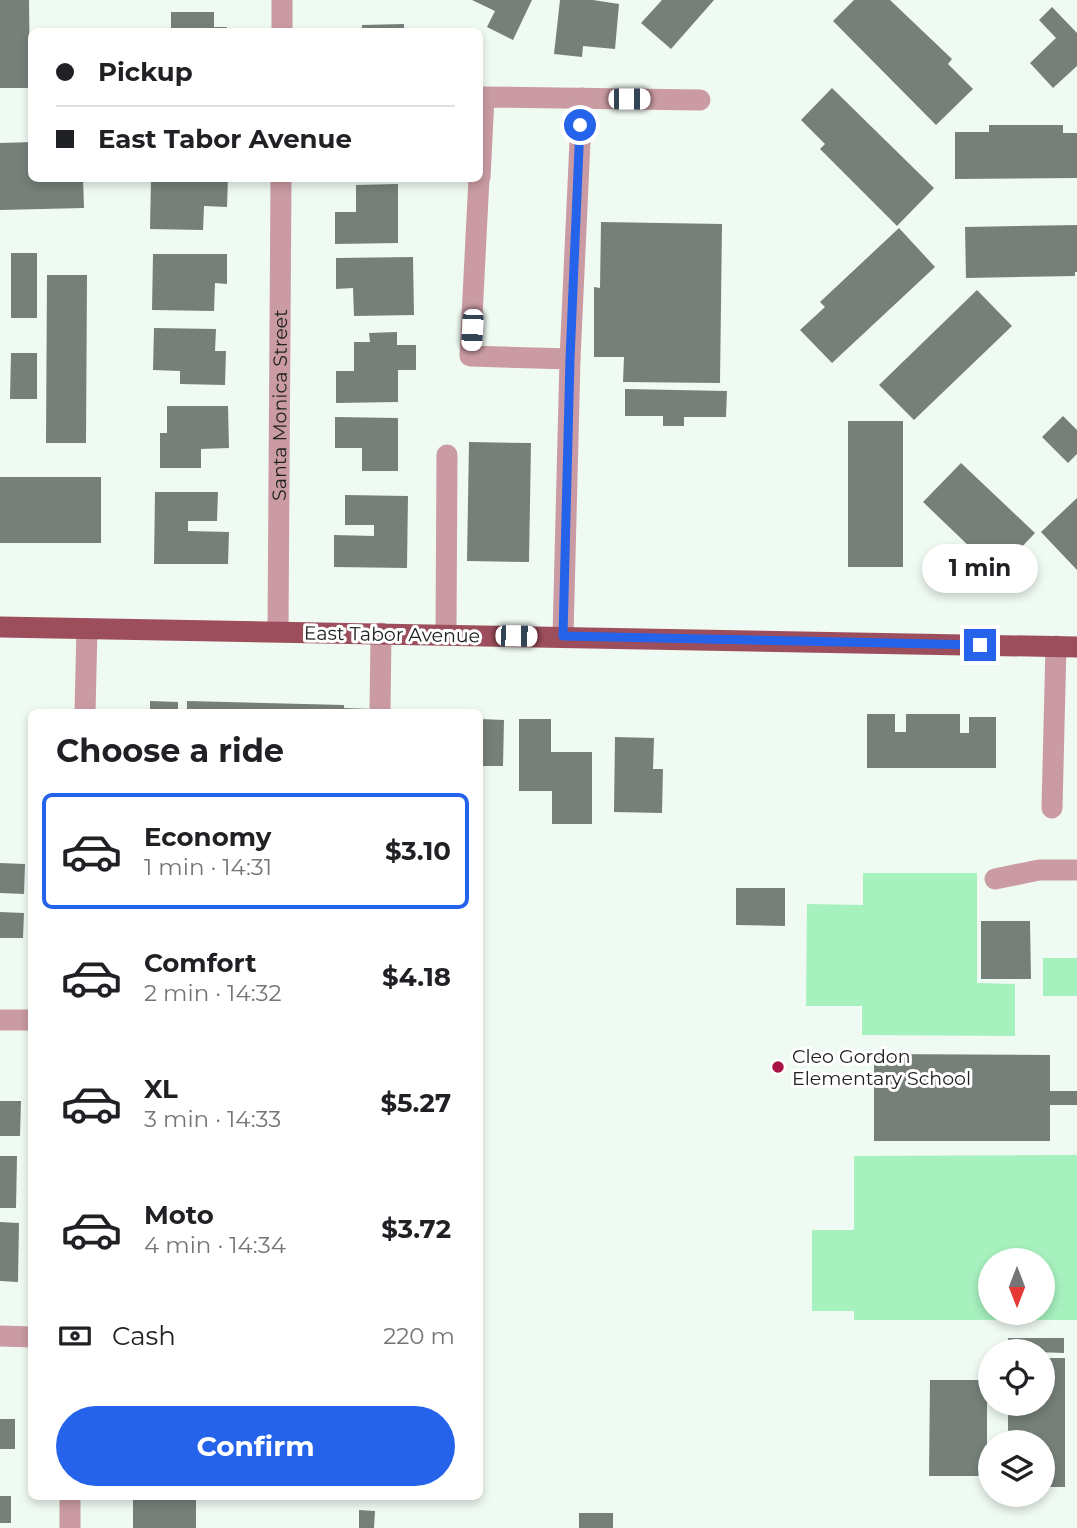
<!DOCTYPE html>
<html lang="en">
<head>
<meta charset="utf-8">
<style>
  :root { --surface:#fff; --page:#f6f6f6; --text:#202124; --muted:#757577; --line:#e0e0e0; --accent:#2563eb }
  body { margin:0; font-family:Montserrat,sans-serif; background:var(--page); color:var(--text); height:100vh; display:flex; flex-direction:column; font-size:26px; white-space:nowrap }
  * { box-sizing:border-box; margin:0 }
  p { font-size:23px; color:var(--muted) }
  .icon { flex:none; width:38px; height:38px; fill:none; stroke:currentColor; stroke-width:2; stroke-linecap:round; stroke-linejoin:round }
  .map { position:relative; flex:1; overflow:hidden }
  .side { position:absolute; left:28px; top:709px; width:455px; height:791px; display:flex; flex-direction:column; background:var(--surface); border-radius:10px; box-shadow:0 4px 10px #0003 }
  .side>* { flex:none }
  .top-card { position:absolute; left:28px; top:28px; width:455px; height:154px; border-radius:10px; box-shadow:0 4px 10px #0003; display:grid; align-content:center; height:154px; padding:0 28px; background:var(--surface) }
  .needle { width:46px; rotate:180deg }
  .tools { position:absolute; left:978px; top:1248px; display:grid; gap:14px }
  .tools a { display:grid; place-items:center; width:77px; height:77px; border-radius:50%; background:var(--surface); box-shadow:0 4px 10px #0003; font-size:35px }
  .end { position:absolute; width:32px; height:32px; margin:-16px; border:9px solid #2563eb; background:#fff; box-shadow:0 0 0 4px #fff }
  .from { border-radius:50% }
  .bubble { position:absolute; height:49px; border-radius:24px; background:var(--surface); box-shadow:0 4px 10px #0003; font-size:23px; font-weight:700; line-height:49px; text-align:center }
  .car { position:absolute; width:21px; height:42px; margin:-21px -10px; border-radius:9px; box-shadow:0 0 5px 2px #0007; background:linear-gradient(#fff 24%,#345 0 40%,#fff 0 76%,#345 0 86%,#fff 0) }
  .top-card b { display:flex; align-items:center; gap:24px; height:66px; font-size:26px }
  .top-card b+b { border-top:2px solid var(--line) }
  .top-card i { width:18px; height:18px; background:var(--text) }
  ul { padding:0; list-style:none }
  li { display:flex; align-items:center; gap:21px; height:116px; margin:0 14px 10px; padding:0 14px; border:4px solid transparent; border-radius:10px }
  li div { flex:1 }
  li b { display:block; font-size:26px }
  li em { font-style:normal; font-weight:700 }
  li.active { border-color:var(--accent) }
  li>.icon { width:63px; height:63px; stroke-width:1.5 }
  h2 { padding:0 28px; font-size:32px; line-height:84px }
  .pay { display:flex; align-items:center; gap:18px; height:77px; padding:0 28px; font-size:26px }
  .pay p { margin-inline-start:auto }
  .action { display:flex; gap:14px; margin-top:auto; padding:14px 28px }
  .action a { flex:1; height:80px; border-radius:42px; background:var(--accent); color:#fff; font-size:28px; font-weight:700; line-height:80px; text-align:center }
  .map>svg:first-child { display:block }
  .green { fill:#a6f1be; fill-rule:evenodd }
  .building { fill:#768079 }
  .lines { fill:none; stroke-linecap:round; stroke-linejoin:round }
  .minor { stroke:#ca9ba2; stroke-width:21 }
  .major { stroke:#9d4e5c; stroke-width:21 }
  .route { stroke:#2563eb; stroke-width:9 }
  .poi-dot { fill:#a81245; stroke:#fff; stroke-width:2.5 }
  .labels { text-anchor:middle; stroke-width:6; stroke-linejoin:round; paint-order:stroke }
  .street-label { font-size:19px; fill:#202321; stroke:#fff }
  .poi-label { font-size:19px; fill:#202321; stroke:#fff; text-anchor:start }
</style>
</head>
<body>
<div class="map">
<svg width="1077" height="1528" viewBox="0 0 1077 1528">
  <rect width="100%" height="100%" fill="#effaf2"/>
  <g class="green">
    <path d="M863,873H977V983L1015,984V1036L862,1035V1006H806L807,904L863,905Z"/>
    <rect x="1043" y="958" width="34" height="38"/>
    <path d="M1077,1155V1320H854V1311H812V1230H854V1156ZM990,1260H1043V1312H990Z"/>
  </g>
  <g class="building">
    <path d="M0,0H29L30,88H0Z"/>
    <path d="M472,0H532L513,40L487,27L495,11Z"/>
    <path d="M560,0H593L619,4L615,49L583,46L582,57L554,54Z"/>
    <path d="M662,0H714L671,49L641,23Z"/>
    <path d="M854,0H890L952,59L948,64L973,89L936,125L833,21Z"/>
    <path d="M1052,7L1077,33V66L1053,88L1030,63L1056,38L1039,20Z"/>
    <path d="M171,12H214V27H227V32H171Z"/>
    <path d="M404,24V32H362V25Z"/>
    <path d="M832,88L934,188L897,226L820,149L825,144L801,120Z"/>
    <path d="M989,125H1063V133H1077V178L955,179V132H989Z"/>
    <path d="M32,142V178H83L84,208L0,210V143Z"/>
    <path d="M151,178H228L227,207L204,206L203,230L150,229Z"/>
    <path d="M398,184V243L335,244V212H356V185Z"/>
    <path d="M601,222L722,224L720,383L623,382L624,357H594V287L600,288Z"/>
    <path d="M1077,225V272H1075V276L966,278L965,227Z"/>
    <path d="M899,228L935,267L832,363L800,330L825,307L820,302Z"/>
    <rect x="11" y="253" width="26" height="65"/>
    <path d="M153,254H227V284L215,283L214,311L152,310Z"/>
    <path d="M413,257L414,315L354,316L353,288L336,289V258Z"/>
    <path d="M47,275H87L86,443H46Z"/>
    <path d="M977,290L1012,326L914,420L879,385Z"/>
    <path d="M154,328L216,329L215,351H226L225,385L180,384V371L153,370Z"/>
    <path d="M397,332V345H416V370H398V402L336,403V371H354V342H370L369,333Z"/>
    <path d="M11,353H37V399H10Z"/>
    <path d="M625,389L727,391L726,417H684V426H663V416H625Z"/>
    <path d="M167,406H228L229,448L201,449V468H160V433H167Z"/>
    <path d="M1063,416L1077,430V454L1068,463L1042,437Z"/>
    <path d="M335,417L398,418V471H362V448H335Z"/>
    <rect x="848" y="421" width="55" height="146"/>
    <path d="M469,442L531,443L529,562L467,561Z"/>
    <path d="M961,463L1035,533L997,573L923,502Z"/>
    <rect x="0" y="477" width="101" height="66"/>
    <path d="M155,492H218L217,521H188V531L229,532L228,564H154Z"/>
    <path d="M345,495L408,496L407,568L334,567V535L374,536V525H345Z"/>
    <path d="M1077,498V570L1041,532Z"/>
    <path d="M150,701L178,702V712H150Z"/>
    <path d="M187,701L344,705V708L372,709V712H187Z"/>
    <path d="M867,714H895V732H906V714H960V733H969V717H996V768H867Z"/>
    <path d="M480,719L504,720L503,766H483V756H480Z"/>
    <path d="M519,719H551V752H592V824H552V791H519Z"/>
    <path d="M615,737L654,738L653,769H663L662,813L614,812Z"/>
    <path d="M0,863L25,864L24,894L0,893Z"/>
    <path d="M736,888H785V926L736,925Z"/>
    <path d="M0,912L24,913L23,938H0Z"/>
    <path d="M981,921H1030L1031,979H981Z"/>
    <path d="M874,1054L1050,1055V1091H1077V1105H1050V1141H874Z"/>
    <path d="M0,1101H21L20,1136H0Z"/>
    <path d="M0,1156H17L16,1208H0Z"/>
    <path d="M0,1222L19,1223L18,1282L0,1281Z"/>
    <path d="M1008,1338H1064V1353L1008,1351Z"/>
    <path d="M1043,1358H1065V1487H1043V1442H1008V1404H1043Z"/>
    <path d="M930,1380H987V1476H929Z"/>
    <rect x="0" y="1419" width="15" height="30"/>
    <rect x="0" y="1496" width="11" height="27"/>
    <rect x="133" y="1496" width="63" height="32"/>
    <path d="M359,1510L375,1511L374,1528H359Z"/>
    <rect x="579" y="1513" width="34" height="15"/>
  </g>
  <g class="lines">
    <g class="minor">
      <path d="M282,32V0"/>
      <path d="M480,177L484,97L700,100"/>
      <path d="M479,178L470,356L570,359L563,636"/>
      <path d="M570,359L582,98"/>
      <path id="s1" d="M278,631L281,178"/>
      <path d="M446,635L447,455"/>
      <path d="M85,712L87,629"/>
      <path d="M380,712L381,633"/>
      <path d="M1052,808L1056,646"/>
      <path d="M995,879L1039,870H1077"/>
      <path d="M0,1020H32"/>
      <path d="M0,1336L32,1337"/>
      <path d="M70,1528V1496"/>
    </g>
    <path class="major" d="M0,627L1077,647"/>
  </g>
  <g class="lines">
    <path class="route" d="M580,125L570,359L563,636L980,645"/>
  </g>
  <circle class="poi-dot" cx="778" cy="1067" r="7"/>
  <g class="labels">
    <g class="street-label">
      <text dy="7" stroke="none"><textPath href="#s1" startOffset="226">Santa Monica Street</textPath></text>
      <text transform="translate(392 634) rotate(1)" y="7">East Tabor Avenue</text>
    </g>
    <g class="poi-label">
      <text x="792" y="1063">Cleo Gordon<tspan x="792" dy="22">Elementary School</tspan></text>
    </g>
  </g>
</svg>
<div class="tools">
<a><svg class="needle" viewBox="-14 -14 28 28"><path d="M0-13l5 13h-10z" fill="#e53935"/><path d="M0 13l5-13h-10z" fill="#757577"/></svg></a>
<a><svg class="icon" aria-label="locate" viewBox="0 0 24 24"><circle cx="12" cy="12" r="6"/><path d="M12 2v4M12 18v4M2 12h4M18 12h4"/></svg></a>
<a><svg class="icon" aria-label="layers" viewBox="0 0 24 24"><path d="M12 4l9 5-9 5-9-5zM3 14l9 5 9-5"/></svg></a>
</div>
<i class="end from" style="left:580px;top:125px"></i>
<i class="end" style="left:980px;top:645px"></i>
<div class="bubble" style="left:922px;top:544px;width:116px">1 min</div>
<i class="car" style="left:629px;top:99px;rotate:90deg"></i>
<i class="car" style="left:472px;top:330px;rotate:183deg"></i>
<i class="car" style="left:516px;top:636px;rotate:91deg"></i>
<div class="top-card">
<b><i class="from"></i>Pickup</b>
<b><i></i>East Tabor Avenue</b>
</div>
<section class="side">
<h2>Choose a ride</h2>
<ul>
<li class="active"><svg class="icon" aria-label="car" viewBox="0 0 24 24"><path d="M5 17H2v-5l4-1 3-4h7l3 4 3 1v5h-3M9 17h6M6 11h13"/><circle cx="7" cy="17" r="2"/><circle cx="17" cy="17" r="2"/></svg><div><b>Economy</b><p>1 min · 14:31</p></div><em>$3.10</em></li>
<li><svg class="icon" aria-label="car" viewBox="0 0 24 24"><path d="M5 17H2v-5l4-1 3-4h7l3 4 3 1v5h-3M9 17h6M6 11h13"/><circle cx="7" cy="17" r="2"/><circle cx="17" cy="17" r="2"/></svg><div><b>Comfort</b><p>2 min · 14:32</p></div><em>$4.18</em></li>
<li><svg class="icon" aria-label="car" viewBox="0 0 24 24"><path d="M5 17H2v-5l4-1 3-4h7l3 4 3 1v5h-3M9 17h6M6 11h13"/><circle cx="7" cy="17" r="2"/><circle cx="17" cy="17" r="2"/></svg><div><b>XL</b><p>3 min · 14:33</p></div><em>$5.27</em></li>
<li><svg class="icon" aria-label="car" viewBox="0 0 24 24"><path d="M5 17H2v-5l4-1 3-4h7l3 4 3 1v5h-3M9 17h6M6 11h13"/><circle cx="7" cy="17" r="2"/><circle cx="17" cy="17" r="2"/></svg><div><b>Moto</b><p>4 min · 14:34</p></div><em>$3.72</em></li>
</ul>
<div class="pay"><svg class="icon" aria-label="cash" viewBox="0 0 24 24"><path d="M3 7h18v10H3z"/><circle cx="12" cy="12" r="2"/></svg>Cash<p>220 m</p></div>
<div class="action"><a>Confirm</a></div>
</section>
</div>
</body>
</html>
